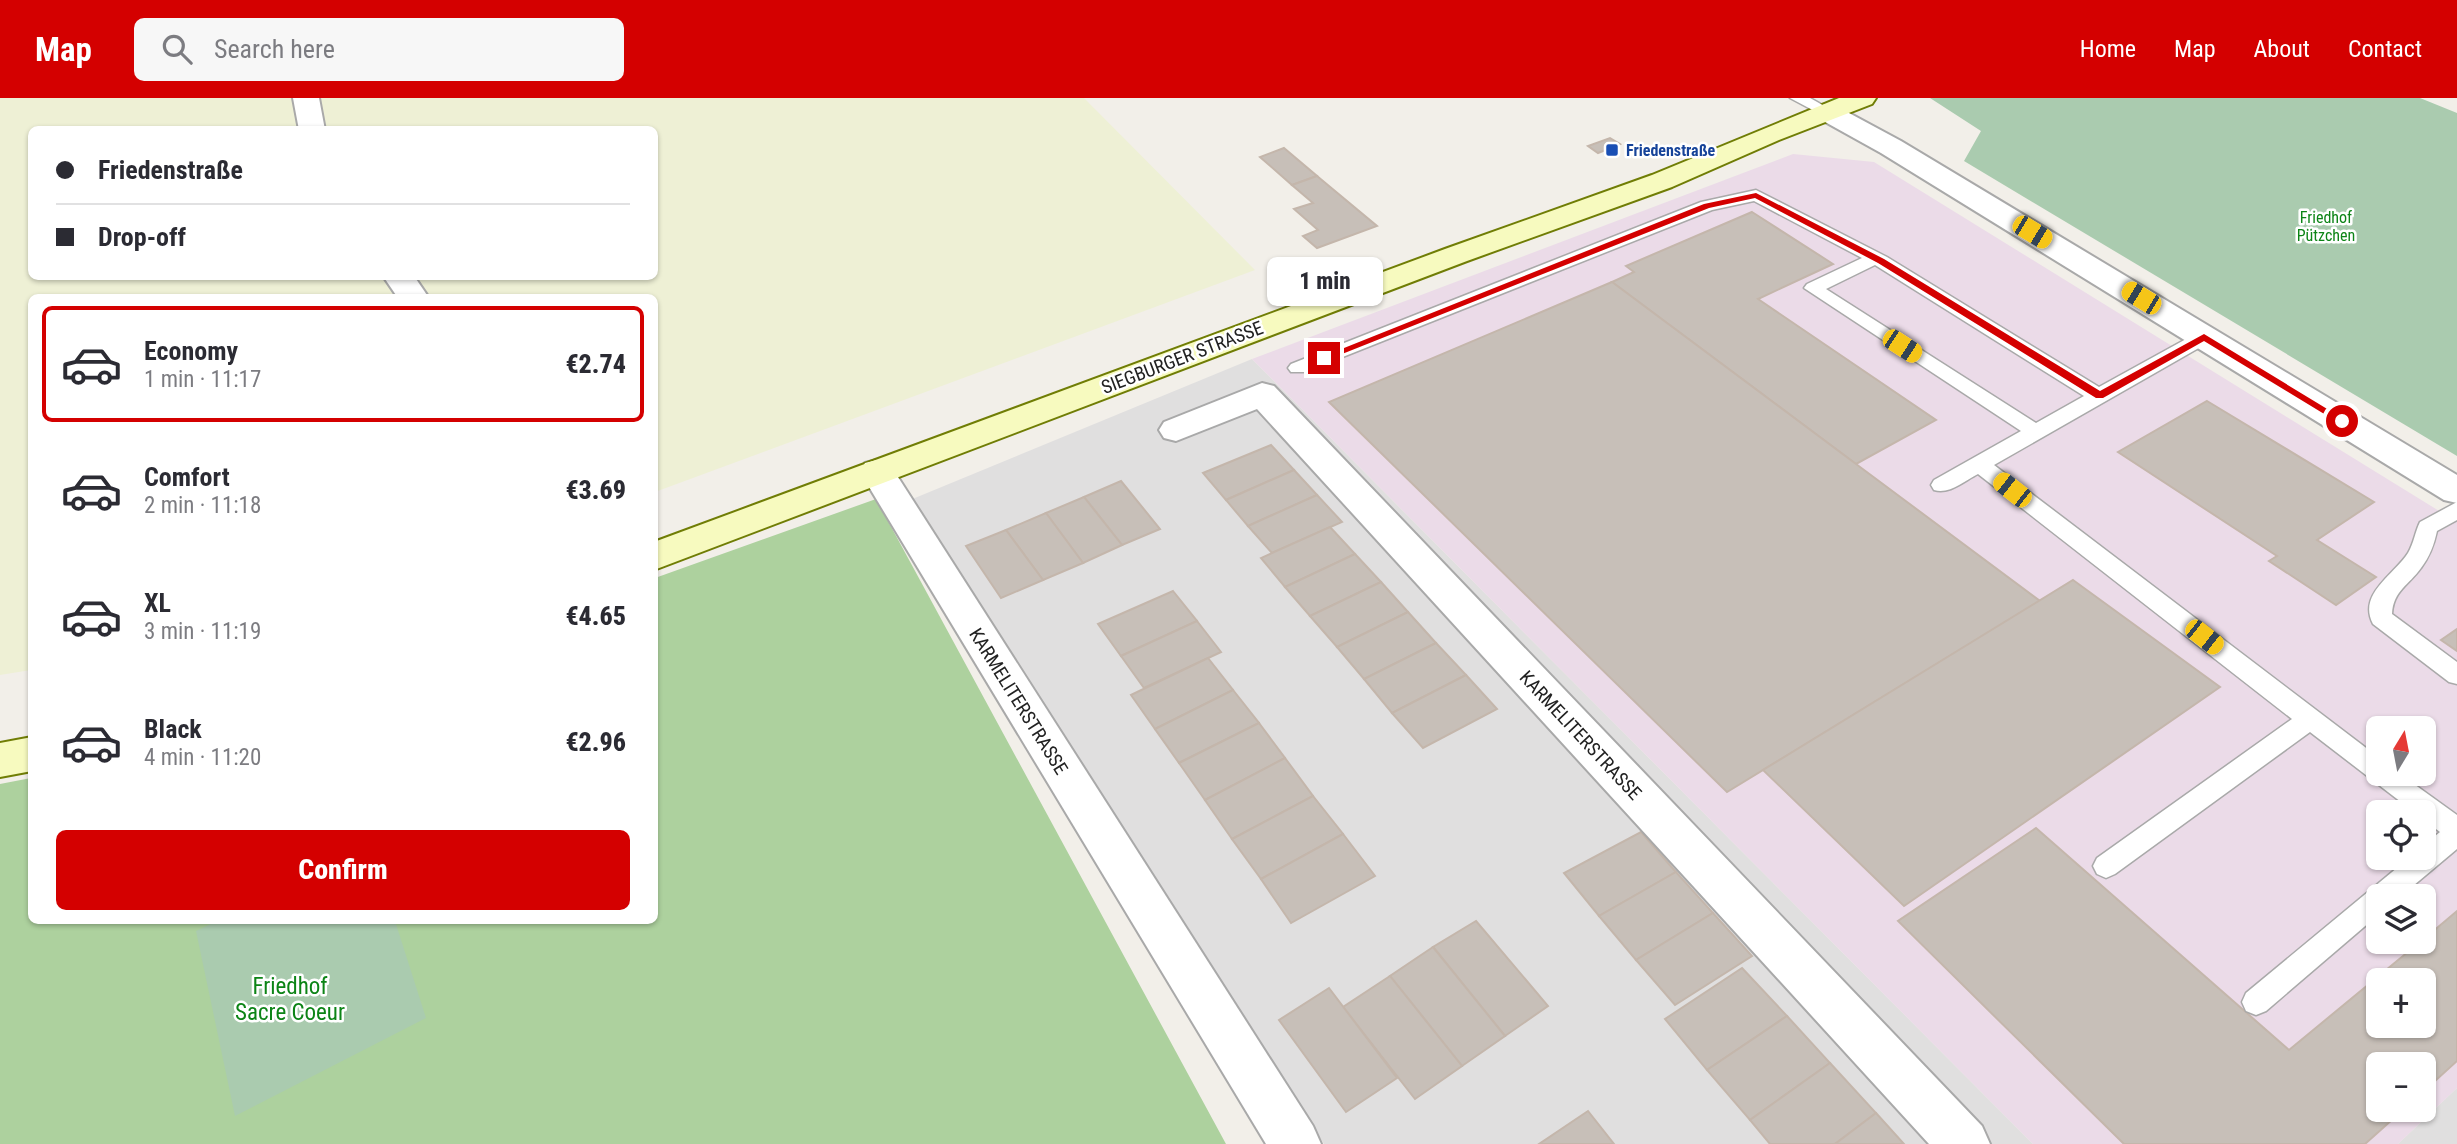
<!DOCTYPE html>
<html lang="en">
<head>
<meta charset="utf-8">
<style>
  :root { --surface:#fff; --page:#f7f7f7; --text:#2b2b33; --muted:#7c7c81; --line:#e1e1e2; --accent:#d40000 }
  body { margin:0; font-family:"Roboto Condensed",sans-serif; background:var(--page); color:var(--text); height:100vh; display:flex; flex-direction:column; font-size:26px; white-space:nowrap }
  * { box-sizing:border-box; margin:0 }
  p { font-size:23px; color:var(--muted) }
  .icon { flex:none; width:38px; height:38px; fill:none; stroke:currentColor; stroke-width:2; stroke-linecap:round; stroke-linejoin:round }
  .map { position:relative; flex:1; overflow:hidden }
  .panel { position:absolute; left:28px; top:196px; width:630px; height:630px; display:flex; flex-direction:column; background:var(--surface); border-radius:10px; box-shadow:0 2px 5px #0004 }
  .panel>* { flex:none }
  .banner { position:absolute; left:28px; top:28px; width:630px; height:154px; border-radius:10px; box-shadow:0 2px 5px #0004; display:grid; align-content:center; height:154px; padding:0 28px; background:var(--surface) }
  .needle { width:46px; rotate:10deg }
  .tools { position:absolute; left:2366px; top:618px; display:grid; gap:14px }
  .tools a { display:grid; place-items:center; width:70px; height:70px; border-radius:10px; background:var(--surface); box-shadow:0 2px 5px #0004; font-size:35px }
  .end { position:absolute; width:32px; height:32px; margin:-16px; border:9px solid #d40000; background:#fff; box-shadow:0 0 0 4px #fff }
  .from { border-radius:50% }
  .bubble { position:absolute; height:49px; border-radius:10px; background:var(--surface); box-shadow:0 2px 5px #0004; font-size:23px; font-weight:800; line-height:49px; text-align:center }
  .car { position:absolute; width:21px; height:42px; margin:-21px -10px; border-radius:9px; box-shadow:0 0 5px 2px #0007; background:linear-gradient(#f5c518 24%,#345 0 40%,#f5c518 0 76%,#345 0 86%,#f5c518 0) }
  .banner b { display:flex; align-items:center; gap:24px; height:66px; font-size:26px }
  .banner b+b { border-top:2px solid var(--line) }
  .banner i { width:18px; height:18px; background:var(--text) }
  ul { padding:12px 0 0; list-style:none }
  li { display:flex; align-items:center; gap:21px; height:116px; margin:0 14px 10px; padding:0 14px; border:4px solid transparent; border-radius:10px }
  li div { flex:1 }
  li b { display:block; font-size:26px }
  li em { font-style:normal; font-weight:800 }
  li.on { border-color:var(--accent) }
  li>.icon { width:63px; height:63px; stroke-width:1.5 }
  .primary-button { display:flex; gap:14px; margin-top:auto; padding:14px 28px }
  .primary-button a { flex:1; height:80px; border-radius:10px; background:var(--accent); color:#fff; font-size:28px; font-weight:800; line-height:80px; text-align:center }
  header { display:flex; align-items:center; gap:42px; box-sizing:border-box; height:98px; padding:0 35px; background:var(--accent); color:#fff }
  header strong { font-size:33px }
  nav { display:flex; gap:38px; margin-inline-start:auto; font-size:24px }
  .search { width:490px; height:63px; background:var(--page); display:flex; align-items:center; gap:18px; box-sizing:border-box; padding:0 24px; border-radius:10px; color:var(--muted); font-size:26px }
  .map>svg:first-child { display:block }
  .residential { fill:#e0dfdf }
  .industrial { fill:#ebdbe8; fill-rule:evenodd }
  .farmland { fill:#eef0d5; fill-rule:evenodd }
  .forest { fill:#add19e }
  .cemetery { fill:#aacbaf }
  .building { fill:#c7bfb8; stroke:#c4b6ab; stroke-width:2; fill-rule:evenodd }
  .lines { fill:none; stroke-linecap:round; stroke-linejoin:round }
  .lane-casing { stroke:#a9a9a9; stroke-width:3 }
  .street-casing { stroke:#a9a9a9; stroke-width:4 }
  .secondary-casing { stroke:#707d05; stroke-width:4 }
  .lane { fill:#fff; fill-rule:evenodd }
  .street { fill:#fff; fill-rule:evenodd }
  .secondary { fill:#f7fabf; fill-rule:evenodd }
  .route { fill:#d40000 }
  .transit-dot { fill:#1a4fb4; stroke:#fff; stroke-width:2.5 }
  .labels { text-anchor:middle; stroke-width:5; stroke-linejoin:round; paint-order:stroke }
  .far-transit-label { font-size:16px; font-weight:bold; fill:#164399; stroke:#fff; text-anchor:start }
  .far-park-label { font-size:16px; fill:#0c8416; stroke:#fff }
  .street-label { font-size:19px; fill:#222; stroke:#fff }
  .near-park-label { font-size:23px; fill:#0c8416; stroke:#fff }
</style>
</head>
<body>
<header>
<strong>Map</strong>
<div class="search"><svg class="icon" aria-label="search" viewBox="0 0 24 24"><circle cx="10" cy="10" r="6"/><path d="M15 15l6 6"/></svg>Search here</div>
<nav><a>Home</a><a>Map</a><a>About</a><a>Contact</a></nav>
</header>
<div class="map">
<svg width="2457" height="1046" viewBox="0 0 2457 1046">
  <rect width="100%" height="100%" fill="#f2efe9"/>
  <g class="residential">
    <path d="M1252,261L2033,1046H1324L910,402Z"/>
    <path d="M2457,990V1046H2398Z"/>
  </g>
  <path class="industrial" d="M1793,56L1874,64L2457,424V990L2398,1046H2033L1252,261ZM2378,630H2424V676H2378ZM2378,714H2424V760H2378ZM2378,798H2424V844H2378ZM2378,882H2424V928H2378ZM2378,966H2424V1012H2378Z"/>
  <path class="farmland" d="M0,0H1084L1255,172L655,394L654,200H32L31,572L0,577ZM32,32H654V178H32Z"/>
  <path class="forest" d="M876,401L1226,1046H0V686L31,680L32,822H654L655,480Z"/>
  <g class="cemetery">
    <path d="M1930,0H2420L2457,15V358L1964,63L1981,33Z"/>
    <path d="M217,823H395L426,920L235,1018L196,833Z"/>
  </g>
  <g class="building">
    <path d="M1610,40L1620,46L1598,55L1588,48Z"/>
    <path d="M1284,50L1317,78L1292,87L1260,59Z"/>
    <path d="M1317,78L1377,128L1317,150L1303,138L1318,132L1294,111L1313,105L1292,87Z"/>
    <path d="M1752,114L1833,166L1758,201L1936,322L1856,366L1612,184L1634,174L1626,168Z"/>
    <path d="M1612,184L1856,366L2040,503L1727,694L1329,304Z"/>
    <path d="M2207,303L2374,404L2317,442L2376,479L2336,507L2269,463L2277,458L2118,354Z"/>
    <path d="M1271,347L1294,372L1226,402L1203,375Z"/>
    <path d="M1294,372L1317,397L1248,428L1226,402Z"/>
    <path d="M1121,383L1160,431L1122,447L1084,399Z"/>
    <path d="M1317,397L1342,424L1272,455L1248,428Z"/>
    <path d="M1084,399L1122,447L1083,465L1046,415Z"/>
    <path d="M1046,415L1083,465L1043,482L1006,432Z"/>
    <path d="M1330,429L1355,456L1285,489L1261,460Z"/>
    <path d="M1006,432L1043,482L1001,500L966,448Z"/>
    <path d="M1355,456L1381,484L1310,518L1285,489Z"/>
    <path d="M2073,482L2220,589L1904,808L1763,672Z"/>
    <path d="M1381,484L1408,514L1337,549L1310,518Z"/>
    <path d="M1173,493L1197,523L1121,558L1098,526Z"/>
    <path d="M1408,514L1436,545L1364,581L1337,549Z"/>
    <path d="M1197,523L1221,554L1144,590L1121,558Z"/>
    <path d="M2457,531V553L2441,542Z"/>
    <path d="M1436,545L1466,577L1392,615L1364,581Z"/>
    <path d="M1208,560L1233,592L1155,631L1131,597Z"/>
    <path d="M1466,577L1497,611L1423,650L1392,615Z"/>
    <path d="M1233,592L1259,625L1179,665L1155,631Z"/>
    <path d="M1259,625L1285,660L1205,702L1179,665Z"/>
    <path d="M1285,660L1313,698L1232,741L1205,702Z"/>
    <path d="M1313,698L1343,736L1261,781L1232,741Z"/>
    <path d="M2036,730L2289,952L2420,844H2424V841L2457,813V963L2424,993V966H2378V1012H2403L2365,1046H2124L1898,823ZM2378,882H2424V928H2378Z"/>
    <path d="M1641,734L1676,774L1599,818L1564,775Z"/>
    <path d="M1343,736L1375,778L1291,825L1261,781Z"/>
    <path d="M1676,774L1713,815L1636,862L1599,818Z"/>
    <path d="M1713,815L1752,858L1675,907L1636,862Z"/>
    <path d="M1476,823L1548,908L1505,938L1433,849Z"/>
    <path d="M1433,849L1505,938L1462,968L1390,878Z"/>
    <path d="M1742,870L1787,918L1707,972L1665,921Z"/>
    <path d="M1390,878L1462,968L1415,1001L1343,909Z"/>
    <path d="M1329,890L1397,980L1346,1014L1279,922Z"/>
    <path d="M1787,918L1830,965L1750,1022L1707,972Z"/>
    <path d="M1830,965L1876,1015L1835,1046H1770L1750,1022Z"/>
    <path d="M1588,1013L1614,1046H1539Z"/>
    <path d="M1876,1015L1904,1046H1835Z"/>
  </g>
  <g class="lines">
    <g class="lane-casing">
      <g id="lane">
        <path d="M1790,0H1810L1835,14L1827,19L1822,17Z"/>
        <path d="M1756,92L1887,159L2099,289L2197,235H2211L2213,239L2211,243L1994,367L2378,659V676H2400L2457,717V751L2401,798H2378V817L2266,913L2256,917L2246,913L2242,904L2246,895L2409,760H2424V747L2440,734L2424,722V714H2414L2310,634L2115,776L2106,780L2097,776L2093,768L2097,760L2292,621L1978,376C1964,383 1949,397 1934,392L1931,387L1934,382L2021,333L1804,190L1807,186L1862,160L1754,103L1712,112L1305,274H1291L1288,270L1291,266L1701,104ZM1875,167L2084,298L2036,325L1826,191Z"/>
        <path d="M2457,404V422L2437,433C2434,447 2430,458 2421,470C2409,487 2393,493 2392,516L2457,564V586L2449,584L2373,526C2357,496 2395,476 2408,455C2414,445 2415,434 2420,424Z"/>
      </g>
    </g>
    <g class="street-casing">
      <g id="street">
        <path d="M293,0H319L325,32H299Z"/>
        <path d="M1827,6L1836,8L1901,43L2457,377V405L2444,402L1881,55L1818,20L1814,14L1818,8Z"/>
        <path d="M383,178H414L429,200H398Z"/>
        <path d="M1262,285L1274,288L1982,1028L1990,1046H1929L1257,311L1176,343L1164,340L1159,332L1164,324Z"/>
        <path d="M877,362L889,365L1313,1028L1321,1046H1266L860,374L865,365Z"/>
      </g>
    </g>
    <g class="secondary-casing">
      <g id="secondary">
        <path d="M1839,0H1876L1872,6L1779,42L1672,89L1467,163L654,472V444L1445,151L1652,77Z"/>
        <path d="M32,639V673L0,679V645Z"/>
      </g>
    </g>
    <use href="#lane" class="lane"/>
    <use href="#street" class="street"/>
    <use href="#secondary" class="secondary"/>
  </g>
  <path class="route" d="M1756,95L1884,161L2100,293L2204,236L2347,323L2339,325L2204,243L2103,300H2096L1878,165L1755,100L1709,110L1327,262L1319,260L1704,106Z"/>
  <rect class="transit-dot" x="1605" y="45" width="14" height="14" rx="3.5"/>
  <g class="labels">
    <g class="far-transit-label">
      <text x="1626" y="58">Friedenstraße</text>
    </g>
    <g class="far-park-label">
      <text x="2326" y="125">Friedhof<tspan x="2326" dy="18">Pützchen</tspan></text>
    </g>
    <g class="street-label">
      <text transform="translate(1182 259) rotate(-21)" y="7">SIEGBURGER STRASSE</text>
      <text transform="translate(1019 603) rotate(58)" y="7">KARMELITERSTRASSE</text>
      <text transform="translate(1581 637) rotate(47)" y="7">KARMELITERSTRASSE</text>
    </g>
    <g class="near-park-label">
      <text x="290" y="896">Friedhof<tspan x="290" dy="26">Sacre Coeur</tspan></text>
    </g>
  </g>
</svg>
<div class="tools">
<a><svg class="needle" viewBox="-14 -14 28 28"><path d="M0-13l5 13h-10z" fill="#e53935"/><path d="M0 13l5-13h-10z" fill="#7c7c81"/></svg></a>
<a><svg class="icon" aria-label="locate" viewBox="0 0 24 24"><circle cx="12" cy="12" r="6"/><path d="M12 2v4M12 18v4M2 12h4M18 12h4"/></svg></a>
<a><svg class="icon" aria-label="layers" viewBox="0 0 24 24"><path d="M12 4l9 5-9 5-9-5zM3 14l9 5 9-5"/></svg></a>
<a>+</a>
<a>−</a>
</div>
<i class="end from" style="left:2342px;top:323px"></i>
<i class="end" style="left:1324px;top:260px"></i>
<div class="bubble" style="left:1267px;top:159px;width:116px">1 min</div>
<i class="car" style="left:2032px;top:134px;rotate:121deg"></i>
<i class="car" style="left:2141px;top:200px;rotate:301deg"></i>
<i class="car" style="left:1902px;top:248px;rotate:123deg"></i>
<i class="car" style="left:2012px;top:392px;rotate:308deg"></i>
<i class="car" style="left:2204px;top:539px;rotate:128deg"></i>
<div class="banner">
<b><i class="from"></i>Friedenstraße</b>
<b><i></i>Drop-off</b>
</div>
<section class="panel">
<ul>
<li class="on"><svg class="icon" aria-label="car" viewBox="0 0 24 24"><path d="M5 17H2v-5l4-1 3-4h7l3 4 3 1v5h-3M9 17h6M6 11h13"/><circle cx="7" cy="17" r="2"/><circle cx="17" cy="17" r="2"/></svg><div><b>Economy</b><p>1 min · 11:17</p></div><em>€2.74</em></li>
<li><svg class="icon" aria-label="car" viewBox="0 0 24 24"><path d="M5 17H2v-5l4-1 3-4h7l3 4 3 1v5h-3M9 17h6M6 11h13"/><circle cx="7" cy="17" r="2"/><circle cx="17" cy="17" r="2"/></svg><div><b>Comfort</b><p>2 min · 11:18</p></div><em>€3.69</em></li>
<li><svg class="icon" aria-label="car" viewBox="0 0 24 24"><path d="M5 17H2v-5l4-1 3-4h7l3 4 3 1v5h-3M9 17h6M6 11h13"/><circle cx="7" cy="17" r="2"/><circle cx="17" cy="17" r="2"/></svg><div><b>XL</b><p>3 min · 11:19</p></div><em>€4.65</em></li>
<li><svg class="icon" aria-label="car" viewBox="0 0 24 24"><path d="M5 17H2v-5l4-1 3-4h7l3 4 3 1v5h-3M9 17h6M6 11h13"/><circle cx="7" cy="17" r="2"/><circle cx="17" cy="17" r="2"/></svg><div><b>Black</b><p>4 min · 11:20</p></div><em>€2.96</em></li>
</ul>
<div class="primary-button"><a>Confirm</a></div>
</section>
</div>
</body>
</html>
